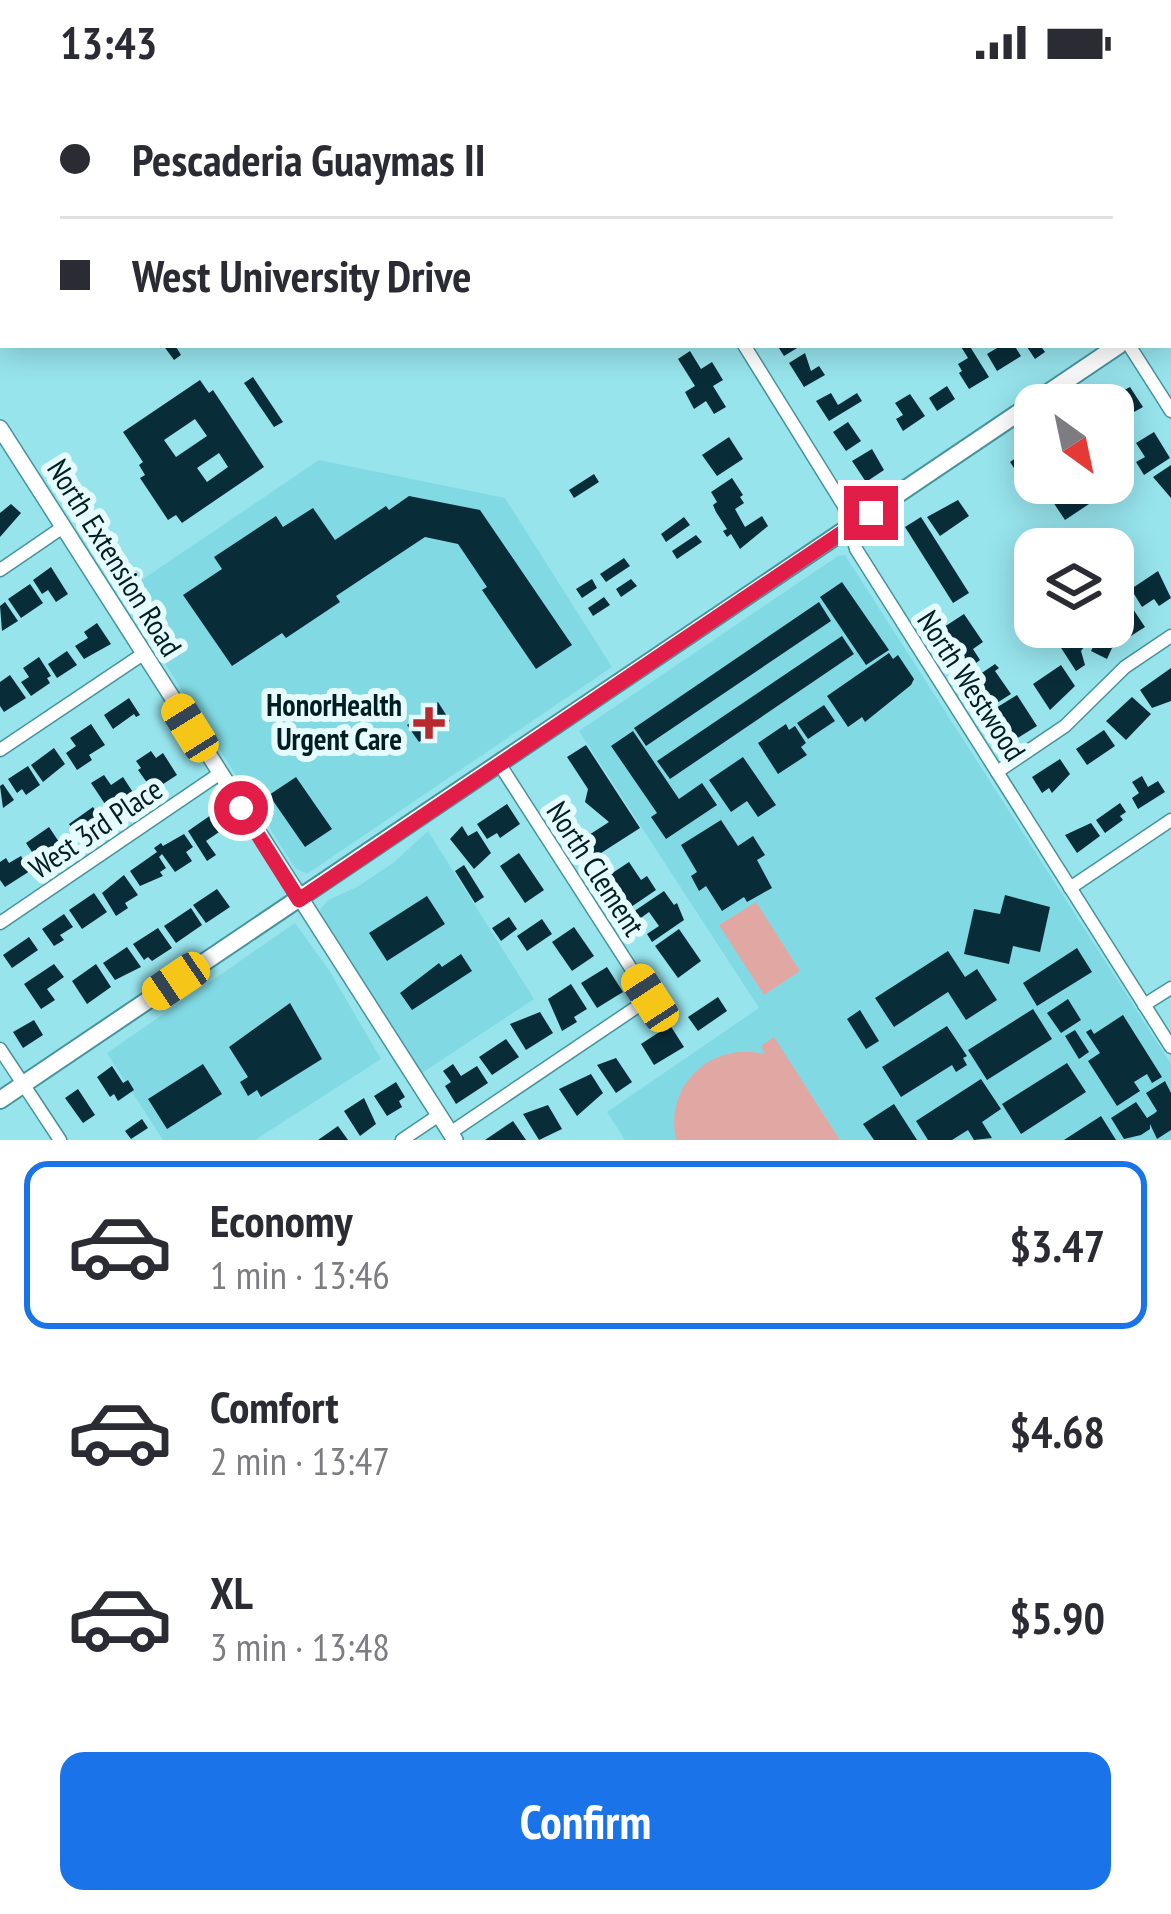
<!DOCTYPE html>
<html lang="en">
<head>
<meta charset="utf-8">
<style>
  :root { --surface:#fff; --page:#f7f7f7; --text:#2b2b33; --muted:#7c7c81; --line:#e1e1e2; --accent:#1a73e8 }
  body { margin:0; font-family:"PT Sans Narrow",sans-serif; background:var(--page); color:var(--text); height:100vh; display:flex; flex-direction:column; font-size:45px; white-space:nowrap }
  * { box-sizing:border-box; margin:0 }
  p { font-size:39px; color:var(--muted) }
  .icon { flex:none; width:66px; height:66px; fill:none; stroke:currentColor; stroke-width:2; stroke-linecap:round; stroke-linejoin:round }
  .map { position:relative; height:1056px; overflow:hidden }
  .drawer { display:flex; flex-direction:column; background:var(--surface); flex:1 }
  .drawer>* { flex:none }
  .top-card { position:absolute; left:0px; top:0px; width:1173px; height:264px; box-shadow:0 6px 30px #0003; display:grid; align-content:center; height:264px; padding:0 60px; background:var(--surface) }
  .needle { width:78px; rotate:147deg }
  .buttons { position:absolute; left:1014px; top:300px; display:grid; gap:24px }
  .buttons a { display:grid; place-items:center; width:120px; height:120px; border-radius:24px; background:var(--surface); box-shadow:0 6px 30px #0003; font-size:60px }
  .end { position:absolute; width:54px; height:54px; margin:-27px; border:15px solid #e11d48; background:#fff; box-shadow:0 0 0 6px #fff }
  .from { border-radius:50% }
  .car { position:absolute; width:36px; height:72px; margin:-36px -18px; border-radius:15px; box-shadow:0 0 9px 3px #0007; background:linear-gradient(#f5c518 24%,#345 0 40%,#f5c518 0 76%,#345 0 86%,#f5c518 0) }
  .top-card b { display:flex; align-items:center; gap:42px; height:114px; font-size:45px }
  .top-card b+b { border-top:3px solid var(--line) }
  .top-card i { width:30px; height:30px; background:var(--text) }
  ul { padding:21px 0 0; list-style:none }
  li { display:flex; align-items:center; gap:36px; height:168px; margin:0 24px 18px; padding:0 36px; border:6px solid transparent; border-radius:24px }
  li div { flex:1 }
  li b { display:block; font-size:45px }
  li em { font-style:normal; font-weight:600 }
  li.on { border-color:var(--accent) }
  li>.icon { width:108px; height:108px; stroke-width:1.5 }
  .action { display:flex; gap:24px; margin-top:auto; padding:24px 60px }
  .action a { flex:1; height:138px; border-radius:24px; background:var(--accent); color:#fff; font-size:48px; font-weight:600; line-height:138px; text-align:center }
  .status { display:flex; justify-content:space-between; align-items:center; height:84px; padding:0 60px; background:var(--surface); direction:ltr }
  .status svg { height:33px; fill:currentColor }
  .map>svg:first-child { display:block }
  .built { fill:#81dae3 }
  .green { fill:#e1a8a3 }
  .building { fill:#082d39; fill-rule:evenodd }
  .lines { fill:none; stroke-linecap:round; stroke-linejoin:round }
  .minor-casing { stroke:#46939c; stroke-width:15 }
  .tertiary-casing { stroke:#46939c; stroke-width:18 }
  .secondary-casing { stroke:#46939c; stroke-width:20 }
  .minor { stroke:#fff; stroke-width:12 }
  .tertiary { stroke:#fff; stroke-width:15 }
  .secondary { stroke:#fff; stroke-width:16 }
  .route { stroke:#e11d48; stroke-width:15 }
  .poi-dot { fill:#b92a2e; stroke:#e5fbfd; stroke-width:4.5 }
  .labels { text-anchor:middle; stroke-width:12; stroke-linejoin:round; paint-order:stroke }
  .street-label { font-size:30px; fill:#001e21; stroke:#e5fbfd }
  .poi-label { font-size:30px; font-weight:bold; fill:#001e21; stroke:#e5fbfd; text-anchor:end }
</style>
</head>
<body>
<div class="status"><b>13:43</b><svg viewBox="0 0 49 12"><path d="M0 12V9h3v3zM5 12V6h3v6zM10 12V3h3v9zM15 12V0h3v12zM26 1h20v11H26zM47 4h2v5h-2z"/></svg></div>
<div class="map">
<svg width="1171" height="1056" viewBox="0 0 1171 1056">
  <rect width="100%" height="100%" fill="#97e4ed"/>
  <g class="built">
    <path d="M319,376L505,414L612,583L307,790L295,784L121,510Z"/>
    <path d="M845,471L1171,980V1056H625L607,1028L759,924L579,647L838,472Z"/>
    <path d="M428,747L534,915L422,989L319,827L328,816L357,803L393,779Z"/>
    <path d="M295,839L329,886L381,975L255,1056H163L107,969Z"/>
  </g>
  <g class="green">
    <path d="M756,818L800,887L764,911L719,841Z"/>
    <path d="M774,953L840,1056H676C664,1001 711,957 765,970L761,962Z"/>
  </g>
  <g class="building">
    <path d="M163,261H175L181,271L174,276Z"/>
    <path d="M777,261H802L784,272Z"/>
    <path d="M960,261H969L989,293L969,305L959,289L962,287L958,280L968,274Z"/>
    <path d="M1002,261H1014L1021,272L997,287L987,270Z"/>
    <path d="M1030,261H1040L1045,268L1035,275L1027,263Z"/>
    <path d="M690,267L701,285L712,278L723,296L713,302L726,323L714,330L706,317L694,325L685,308L695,302L678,275Z"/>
    <path d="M805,269L811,287L819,282L825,291L804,303L789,279Z"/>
    <path d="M253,293L283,338L274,343L244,299Z"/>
    <path d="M200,296L209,309L213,306L264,383L182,439L176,431L168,436L140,394L145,391L139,381L143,378L123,348ZM195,335L207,352L176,373L164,356ZM219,369L228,383L207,398L197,384Z"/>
    <path d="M947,302L955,315L937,327L929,314Z"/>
    <path d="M1130,303L1143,323L1134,328L1130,322L1113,333V321L1104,317Z"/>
    <path d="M831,309L838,321L857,309L862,317L829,337L816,317Z"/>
    <path d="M910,310L925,332L903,347L896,335L903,331L895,319Z"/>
    <path d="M848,338L861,357L846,367L833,348Z"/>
    <path d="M1154,348L1170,374L1144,391L1136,378L1145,373L1136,359Z"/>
    <path d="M729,353L743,375L717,392L702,371Z"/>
    <path d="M1035,361V387L1022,396L1010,378Z"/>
    <path d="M872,365L884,386L866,398L852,377Z"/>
    <path d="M1171,381V414L1153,393Z"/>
    <path d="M594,390L599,398L574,414L569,406Z"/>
    <path d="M732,394L743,411L740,413L744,419L735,425L745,443L762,432L768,442L740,465L731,450L727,453L723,447L727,445L716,428L713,421L717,418L711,408Z"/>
    <path d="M1074,399H1088L1098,414L1065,436L1051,415Z"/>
    <path d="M409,412L480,426L572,561L536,585L482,506L487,503L458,460L425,453L336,512L340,518L286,554L282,549L232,582L183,511L222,485L214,473L276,432L283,443L313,424L335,456L386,422L389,426Z"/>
    <path d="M958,416L969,432L940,452L927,433Z"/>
    <path d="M11,420L21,429L0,453V429Z"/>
    <path d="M684,433L690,441L666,458L661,450Z"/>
    <path d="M921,433L969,509L953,519L905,443Z"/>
    <path d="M696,451L702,458L677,475L672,467Z"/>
    <path d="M624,474L630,482L606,498L600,490Z"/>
    <path d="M51,483L68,510L56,518L48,506L42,510L33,496Z"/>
    <path d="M1158,487L1171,514L1159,522L1154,515L1142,523L1131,505Z"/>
    <path d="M592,495L597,504L582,514L576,505Z"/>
    <path d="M631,495L637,502L621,513L616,505Z"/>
    <path d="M842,498L889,566L866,581L820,513Z"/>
    <path d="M30,500L43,519L21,534L8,515Z"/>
    <path d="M604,513L610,521L593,532L588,524Z"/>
    <path d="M5,518L18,537L2,547L0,522Z"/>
    <path d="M819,518L831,537L646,662L634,644Z"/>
    <path d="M1129,519L1145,543L1112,564L1107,575L1091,567L1097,555L1090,543H1113V529Z"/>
    <path d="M964,530L983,558L973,565L980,576L968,585L941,545Z"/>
    <path d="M97,539L111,560L84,575L75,562L88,554L84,548Z"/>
    <path d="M1071,543H1077L1087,559L1081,567L1085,581L1076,587L1054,553Z"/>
    <path d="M842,552L854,570L670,695L657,677Z"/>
    <path d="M67,567L77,581L57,594L48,580Z"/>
    <path d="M889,569L893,575L898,571L914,595L911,601L865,638L862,633L848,643L827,612Z"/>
    <path d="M39,573L51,592L47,594L50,599L31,612L21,598L29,593L23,584Z"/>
    <path d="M995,580L999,584L995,587L1011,610L989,624L973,595Z"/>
    <path d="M1061,581L1075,602L1050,626L1033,600Z"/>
    <path d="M1171,584V617L1152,624L1140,606Z"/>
    <path d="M10,591L26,614L4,628L0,622V598Z"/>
    <path d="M1017,611L1037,642L1011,658L991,627Z"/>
    <path d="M1132,613L1151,630L1126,656L1106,637Z"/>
    <path d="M129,614L140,631L136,633L134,630L113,645L104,631Z"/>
    <path d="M438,618L450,637L419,658L407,641Z"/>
    <path d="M824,621L835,637L808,655L797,639Z"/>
    <path d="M91,640L105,661L89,671L92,676L77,686L66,669L76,662L70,654Z"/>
    <path d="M786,640L789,646L795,642L806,659L801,663L807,671L778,690L758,659Z"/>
    <path d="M1104,646L1115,662L1087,681L1076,665Z"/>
    <path d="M633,647L679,715L702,699L717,721L666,755L651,733L657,729L611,662Z"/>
    <path d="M586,661L640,744L587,778L575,760L609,738L585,718L588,705L567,673Z"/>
    <path d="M54,664L65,680L43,698L31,681Z"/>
    <path d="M151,667L156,674L163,669L177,691L157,704L153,697L148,700L138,686L141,684L136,677Z"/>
    <path d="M743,673L776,721L758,733L747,717L731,728L709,696Z"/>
    <path d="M1060,675L1070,690L1052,709L1049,704L1042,709L1032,693Z"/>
    <path d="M28,682L40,701L26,711L22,705L17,709L8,695Z"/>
    <path d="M104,691L111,701L123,693L136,713L128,719L125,715L109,726L91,699Z"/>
    <path d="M1142,692L1148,703L1158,697L1165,708L1138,725L1132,714L1139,709L1132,698Z"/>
    <path d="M296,693L332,745L305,763L269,711Z"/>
    <path d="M3,700L14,716L3,724L0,702Z"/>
    <path d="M1120,719L1126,728L1120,732L1123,736L1105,749L1096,736Z"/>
    <path d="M507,720L520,740L500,754L497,749L487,755L477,740Z"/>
    <path d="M93,723L99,733L94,737L97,741L78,754L69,740Z"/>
    <path d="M211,731L222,746L206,757L216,771L207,777L188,747Z"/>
    <path d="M721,736L738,762L753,752L765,771L757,776L772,804L747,818L744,813L722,827L706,802L699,807L691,792L697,788L681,761Z"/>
    <path d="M1091,739L1100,752L1077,769L1065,751Z"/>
    <path d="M462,742L468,752L477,747L491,769L474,785L450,755Z"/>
    <path d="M49,743L63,764L40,780L26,759Z"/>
    <path d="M184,750L193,763L186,768L192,777L175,788L162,770L159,773L166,784L160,788L163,792L140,802L130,787L157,768L154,764L161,759L163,762Z"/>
    <path d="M519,769L544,806L525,819L500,782Z"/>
    <path d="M21,772L30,787L5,803L0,796V778L6,774L9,779Z"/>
    <path d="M629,778L641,796L647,792L656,806L631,823L618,804L613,807L605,794Z"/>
    <path d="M464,781L484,813L475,819L455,787Z"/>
    <path d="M124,791L138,811L125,819L128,824L116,832L102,809Z"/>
    <path d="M217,805L230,823L206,839L193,821Z"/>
    <path d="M664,807L674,821L677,819L684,836L652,858L647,850L659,842L649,828L638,836L633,828Z"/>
    <path d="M94,809L107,828L82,845L69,826Z"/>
    <path d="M1005,811L1050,823L1040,868L1013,862L1009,880L964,870L974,825L1000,830Z"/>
    <path d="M427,812L445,840L387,877L369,849Z"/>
    <path d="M191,824L202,841L176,859L164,842Z"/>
    <path d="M64,830L73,843L60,851L64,856L54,862L42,845Z"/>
    <path d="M509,833L517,845L501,857L492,844Z"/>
    <path d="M542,835L552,850L527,867L517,852Z"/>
    <path d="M574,843L594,872L572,887L552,858Z"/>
    <path d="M158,844L172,864L152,877L148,873L144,876L133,860Z"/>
    <path d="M679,845L701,877L678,894L655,862Z"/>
    <path d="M29,853L38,866L12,884L3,871Z"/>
    <path d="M127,863L141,883L115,896L103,879Z"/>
    <path d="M1077,864L1092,888L1037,922L1023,899Z"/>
    <path d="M948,867L965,893L977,885L997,916L966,936L948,908L894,943L875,914Z"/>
    <path d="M461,870L472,887L412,926L400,909L439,879L442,883Z"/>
    <path d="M54,880L64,893L47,905L55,916L41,925L24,900Z"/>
    <path d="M96,880L111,903L87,920L72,897Z"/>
    <path d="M607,883L623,908L597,924L581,899Z"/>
    <path d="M571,900L587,925L574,933L577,938L562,947L548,915Z"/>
    <path d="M718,913L727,927L698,947L688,933Z"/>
    <path d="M1068,915L1081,936L1061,949L1047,929Z"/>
    <path d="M290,919L322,975L261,1013L257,1006L248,1012L240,998L248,993L229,963Z"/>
    <path d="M1033,925L1052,955L987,996L968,966Z"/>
    <path d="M860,926L879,957L866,965L847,935Z"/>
    <path d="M540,928L553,949L526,966L510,940Z"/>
    <path d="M1123,931L1162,993L1152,999L1147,990L1134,998L1140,1007L1117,1022L1088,977L1100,969L1086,948L1091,945L1094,950Z"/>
    <path d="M34,936L43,951L23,964L13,948Z"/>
    <path d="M670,941L684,963L654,981L641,960Z"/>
    <path d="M947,942L967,972L963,974L967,981L956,988L952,981L901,1013L882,983Z"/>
    <path d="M1075,946L1089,968L1079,975L1065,952Z"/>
    <path d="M506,955L519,973L492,991L479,973Z"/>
    <path d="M616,974L632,998L616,1009L597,981Z"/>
    <path d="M1067,979L1086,1008L1021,1050L1002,1020Z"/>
    <path d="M203,980L222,1010L167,1045L148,1015Z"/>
    <path d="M453,980L461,992L477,982L488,999L456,1020L445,1002L451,998L443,987Z"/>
    <path d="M112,982L123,999L128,996L134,1006L118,1017L114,1010L110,1013L97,993Z"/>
    <path d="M591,990L603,1009L577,1032L559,1005Z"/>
    <path d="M981,995L1001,1025L982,1038L992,1054L974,1056L968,1046L952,1056H928L916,1037Z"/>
    <path d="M1165,997L1171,1009V1046L1157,1055L1150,1040V1045L1141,1051L1124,1055L1111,1034L1136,1018L1147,1034L1155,1029L1157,1027L1146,1009Z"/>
    <path d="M396,998L405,1013L399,1017L402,1023L387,1032L374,1012Z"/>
    <path d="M78,1005L95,1031L83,1039L65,1014Z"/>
    <path d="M364,1014L376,1040L360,1052L344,1027Z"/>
    <path d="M894,1020L917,1056H874L863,1040Z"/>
    <path d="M548,1021L562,1045L539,1056L523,1030Z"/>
    <path d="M1101,1032L1116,1056H1064Z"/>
    <path d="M142,1035L148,1044L131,1055L125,1047Z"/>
    <path d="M513,1037L526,1056H485Z"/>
    <path d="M338,1042L348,1056H318Z"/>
  </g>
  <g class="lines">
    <g class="minor-casing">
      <g id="minor">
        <path d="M579,0L581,3"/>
        <path d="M952,0L954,3"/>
        <path d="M885,3L889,0"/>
        <path d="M744,261L844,422L856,465L1171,963"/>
        <path d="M1129,261L1171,327"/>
        <path d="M0,486L63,443"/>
        <path d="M0,666L143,570"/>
        <path d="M997,688L1065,642L1125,583L1171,552"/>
        <path d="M1070,804L1171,736"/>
        <path d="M0,839L219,690"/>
        <path d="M1144,921L1171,904"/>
        <path d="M0,965L60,1056"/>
        <path d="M450,1049L650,914L500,681"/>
        <path d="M402,1056L439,1031"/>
      </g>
    </g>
    <g class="tertiary-casing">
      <path id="tertiary" d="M0,344L455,1056"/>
    </g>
    <g class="secondary-casing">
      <g id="secondary">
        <path d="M1170,227L1171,226"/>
        <path d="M0,1016L1119,261"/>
      </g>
    </g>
    <use href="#minor" class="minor"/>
    <use href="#tertiary" class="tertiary"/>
    <use href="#secondary" class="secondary"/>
  </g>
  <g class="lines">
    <path class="route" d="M241,724L299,816L871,429"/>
  </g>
  <path class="poi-dot" d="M423 621h12v12h12v12h-12v12h-12v-12h-12v-12h12z"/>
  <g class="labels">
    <g class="street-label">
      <text transform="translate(114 474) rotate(58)" y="10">North Extension Road</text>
      <text transform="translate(971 602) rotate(57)" y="10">North Westwood</text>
      <text transform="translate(96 745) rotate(-34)" y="10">West 3rd Place</text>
      <text transform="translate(595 785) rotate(57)" y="10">North Clement</text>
    </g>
    <g class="poi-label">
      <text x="402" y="632">HonorHealth<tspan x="402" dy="34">Urgent Care</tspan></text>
    </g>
  </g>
</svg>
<div class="buttons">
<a><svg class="needle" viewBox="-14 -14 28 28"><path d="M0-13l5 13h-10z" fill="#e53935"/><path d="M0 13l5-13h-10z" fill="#7c7c81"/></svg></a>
<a><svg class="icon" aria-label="layers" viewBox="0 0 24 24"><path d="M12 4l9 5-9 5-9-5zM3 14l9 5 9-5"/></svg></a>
</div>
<i class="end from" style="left:241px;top:724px"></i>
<i class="end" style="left:871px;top:429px"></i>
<i class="car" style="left:190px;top:644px;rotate:328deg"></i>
<i class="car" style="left:176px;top:897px;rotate:236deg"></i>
<i class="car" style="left:650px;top:914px;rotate:327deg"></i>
<div class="top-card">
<b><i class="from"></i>Pescaderia Guaymas II</b>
<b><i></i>West University Drive</b>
</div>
</div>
<section class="drawer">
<ul>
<li class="on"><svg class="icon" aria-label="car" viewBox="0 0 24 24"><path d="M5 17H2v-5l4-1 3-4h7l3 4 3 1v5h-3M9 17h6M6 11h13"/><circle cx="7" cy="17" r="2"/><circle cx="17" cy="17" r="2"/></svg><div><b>Economy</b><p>1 min · 13:46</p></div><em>$3.47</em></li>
<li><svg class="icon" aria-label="car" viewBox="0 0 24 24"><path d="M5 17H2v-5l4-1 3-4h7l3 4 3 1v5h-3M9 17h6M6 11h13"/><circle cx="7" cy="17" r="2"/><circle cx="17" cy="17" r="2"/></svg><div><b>Comfort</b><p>2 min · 13:47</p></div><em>$4.68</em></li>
<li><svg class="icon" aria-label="car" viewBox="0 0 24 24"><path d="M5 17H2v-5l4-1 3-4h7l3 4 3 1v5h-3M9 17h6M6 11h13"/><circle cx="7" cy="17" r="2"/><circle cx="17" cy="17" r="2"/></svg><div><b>XL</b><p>3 min · 13:48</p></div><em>$5.90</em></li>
</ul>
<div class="action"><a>Confirm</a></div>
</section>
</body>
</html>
